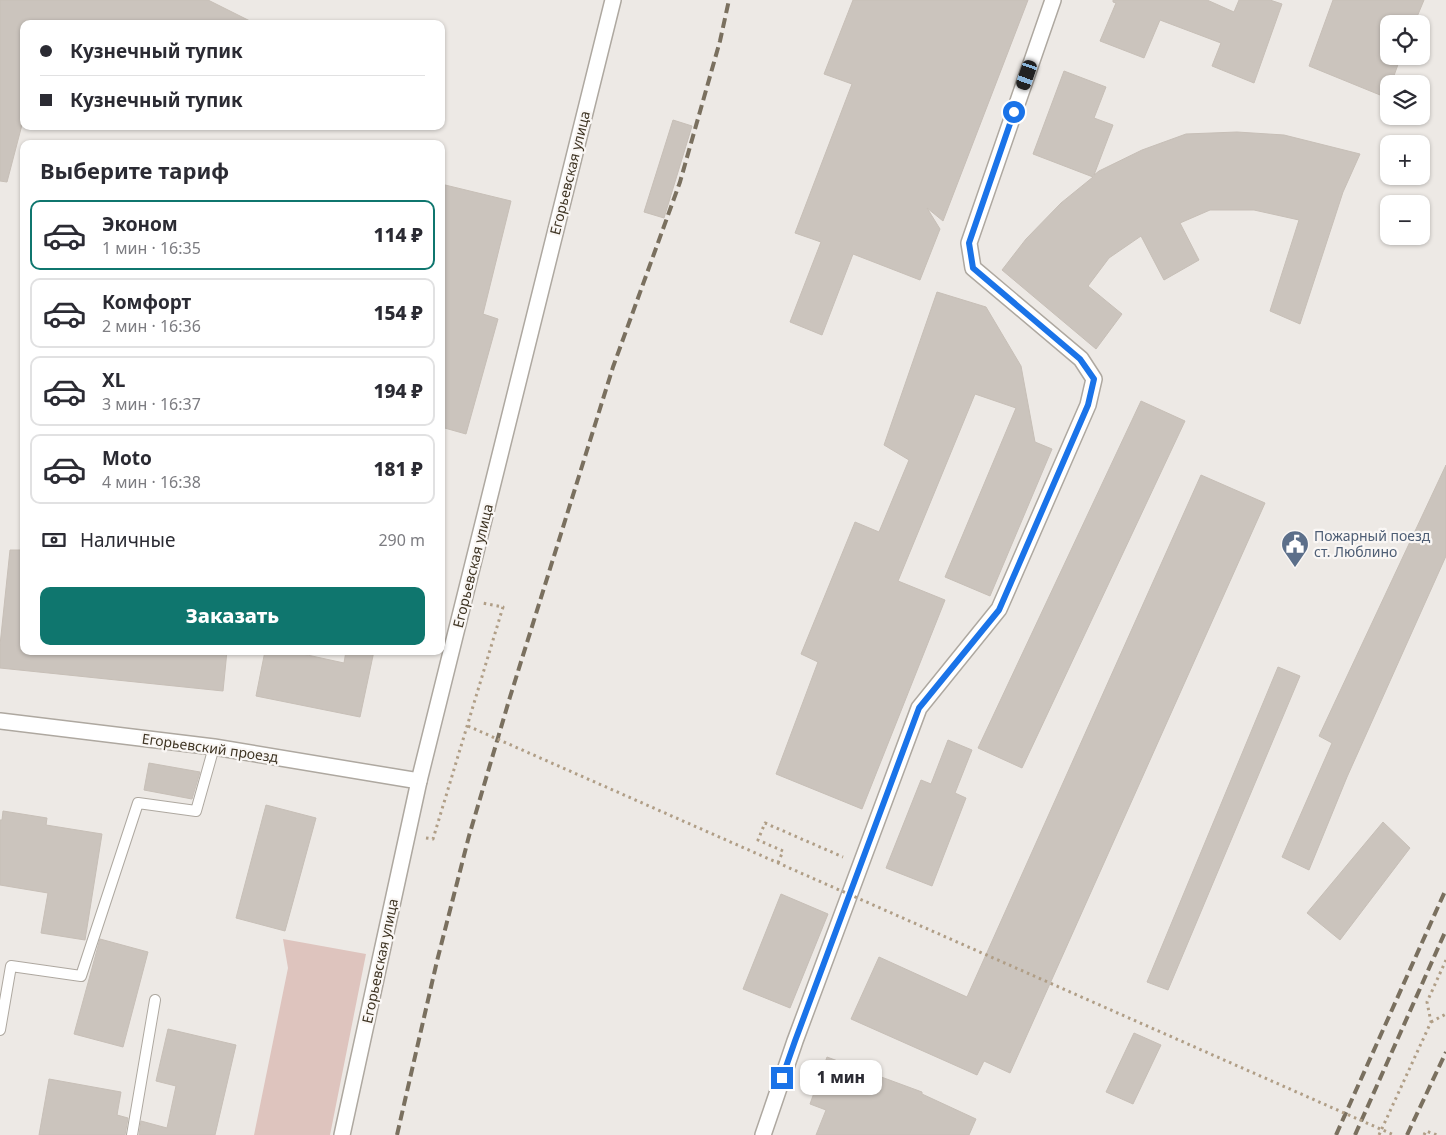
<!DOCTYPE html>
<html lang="ru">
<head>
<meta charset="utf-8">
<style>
  :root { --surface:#fff; --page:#f2f2f3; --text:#2b2b33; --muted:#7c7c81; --line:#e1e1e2; --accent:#0f766e }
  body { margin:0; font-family:"Noto Sans",sans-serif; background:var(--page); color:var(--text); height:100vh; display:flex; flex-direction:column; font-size:19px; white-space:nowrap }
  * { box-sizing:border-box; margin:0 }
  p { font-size:16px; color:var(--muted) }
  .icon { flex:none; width:28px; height:28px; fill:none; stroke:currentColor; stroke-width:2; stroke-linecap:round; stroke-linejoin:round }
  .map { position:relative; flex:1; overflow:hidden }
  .panel { position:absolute; left:20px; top:140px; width:425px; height:515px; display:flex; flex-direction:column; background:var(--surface); border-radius:10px; box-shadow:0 1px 4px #0004 }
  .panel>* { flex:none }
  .hud { position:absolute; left:20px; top:20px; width:425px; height:110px; border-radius:10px; box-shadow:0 1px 4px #0004; display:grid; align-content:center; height:110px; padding:0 20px; background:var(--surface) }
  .fabs { position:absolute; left:1380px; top:15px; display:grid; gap:10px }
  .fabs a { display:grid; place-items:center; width:50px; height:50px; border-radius:10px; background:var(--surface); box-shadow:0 1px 4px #0004; font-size:25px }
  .end { position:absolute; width:22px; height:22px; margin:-11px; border:6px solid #1a73e8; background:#fff; box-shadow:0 0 0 2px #fff }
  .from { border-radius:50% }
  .bubble { position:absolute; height:35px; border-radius:10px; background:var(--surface); box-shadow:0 1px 4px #0004; font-size:16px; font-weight:800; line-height:35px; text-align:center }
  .car { position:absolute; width:15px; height:30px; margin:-15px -8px; border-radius:6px; box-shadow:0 0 4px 1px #0007; background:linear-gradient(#222 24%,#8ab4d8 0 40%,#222 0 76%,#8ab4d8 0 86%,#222 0) }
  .hud b { display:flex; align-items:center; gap:18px; height:48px; font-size:19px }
  .hud b+b { border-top:1px solid var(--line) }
  .hud i { width:12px; height:12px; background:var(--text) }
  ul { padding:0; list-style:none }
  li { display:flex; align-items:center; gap:15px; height:70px; margin:0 10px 8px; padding:0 10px; border:2px solid var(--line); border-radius:10px }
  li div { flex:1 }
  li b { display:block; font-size:19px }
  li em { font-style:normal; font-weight:800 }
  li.current { border-color:var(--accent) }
  li>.icon { width:45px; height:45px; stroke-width:1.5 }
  h2 { padding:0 20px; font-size:22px; line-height:60px }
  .pay { display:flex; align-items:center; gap:12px; height:55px; padding:0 20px; font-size:19px }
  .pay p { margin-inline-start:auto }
  .cta { display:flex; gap:10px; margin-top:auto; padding:10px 20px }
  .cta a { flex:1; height:58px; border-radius:10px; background:var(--accent); color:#fff; font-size:20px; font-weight:800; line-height:58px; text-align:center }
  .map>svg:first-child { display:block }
  .green { fill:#dec4be }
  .building { fill:#cbc4bd; stroke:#c7bfb7 }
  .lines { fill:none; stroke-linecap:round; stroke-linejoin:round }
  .service-casing { stroke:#aea8a0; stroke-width:12 }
  .minor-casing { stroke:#aea8a0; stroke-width:18 }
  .path { stroke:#b09e86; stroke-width:3; stroke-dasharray:2.5 4; stroke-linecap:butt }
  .service { stroke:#fff; stroke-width:10 }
  .minor { stroke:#fff; stroke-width:15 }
  .rail { stroke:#7a705f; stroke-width:4; stroke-dasharray:10 5; stroke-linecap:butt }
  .path-bridge { stroke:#b09e86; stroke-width:3; stroke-dasharray:2.5 4; stroke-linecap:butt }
  .route { stroke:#1a73e8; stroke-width:6 }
  .labels { text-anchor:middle; stroke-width:4.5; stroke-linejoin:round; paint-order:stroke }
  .street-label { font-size:14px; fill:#3f3524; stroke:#faf7f5 }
  .service-label { font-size:14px; fill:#4e5e75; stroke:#faf7f5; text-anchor:start }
</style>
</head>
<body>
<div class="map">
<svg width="1446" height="1135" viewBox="0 0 1446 1135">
  <rect width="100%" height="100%" fill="#ede9e5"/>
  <path class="green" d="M283,939L366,954L330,1135H254L288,968Z"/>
  <g class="building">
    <path d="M0,0H208L256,24H24V117L7,182L0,181Z"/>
    <path d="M853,0H1028L943,221L927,208L940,229L920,280L853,254L822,335L790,322L821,242L795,233L852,84L824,74Z"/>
    <path d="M1113,0H1207L1234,12L1239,0H1270L1282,4L1254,83L1212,66L1221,43L1160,20L1144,58L1100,41L1116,3L1113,2Z"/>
    <path d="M1333,0H1424L1414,24H1389V56H1401L1391,84H1389V89L1385,97L1309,66Z"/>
    <path d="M1064,71L1106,87L1094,118L1113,125L1094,175L1099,171L1142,150L1186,134L1237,132L1284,135L1360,154L1343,192L1300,324L1270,311L1299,220L1254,210H1210L1180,223L1199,260L1164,280L1141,236L1109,258L1088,286L1122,314L1096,349L1002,270L1026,239L1061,203L1093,177L1033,154Z"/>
    <path d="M673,120L692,126L664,218L644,212Z"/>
    <path d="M441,184L511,201L483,314L498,319L466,434L441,427Z"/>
    <path d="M937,292L986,307L1021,366L1035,442L1052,449L990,596L945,577L1016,408L975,394L898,581L945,600L862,809L776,774L818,662L801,654L855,522L879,532L909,460L884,445Z"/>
    <path d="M1141,401L1185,421L1022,768L978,748Z"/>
    <path d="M1446,465V556L1347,777L1309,870L1282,857L1332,743L1319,736Z"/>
    <path d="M1201,475L1265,503L1010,1073L984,1061L977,1075L851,1019L879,957L967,997Z"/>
    <path d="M10,550H24V651H227L223,691L0,668V645Z"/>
    <path d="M265,651H289L344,663L346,651H374L360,717L256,696Z"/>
    <path d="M1278,667L1300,676L1168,990L1147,982Z"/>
    <path d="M948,740L972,750L955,793L966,798L932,886L886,868L921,780L931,784Z"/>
    <path d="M149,763L200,772L192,799L144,790Z"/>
    <path d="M266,805L316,818L285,931L236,918Z"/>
    <path d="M3,811L47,818L46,825L102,834L85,940L41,933L48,893L0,885V820H2Z"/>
    <path d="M1383,822L1410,848L1340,940L1307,913Z"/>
    <path d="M781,894L828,914L790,1008L743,989Z"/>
    <path d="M100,939L148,952L123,1047L74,1034Z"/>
    <path d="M168,1029L236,1045L215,1135H139L141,1121L167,1128L176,1086L156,1081Z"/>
    <path d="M1134,1033L1161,1045L1133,1104L1106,1092Z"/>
    <path d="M827,1057L922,1092V1094L976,1119L969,1135H816L826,1110L810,1104Z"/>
    <path d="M49,1079L121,1092L117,1115L128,1118L125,1135H39Z"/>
  </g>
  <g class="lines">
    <g class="service-casing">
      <g id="service">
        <path d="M0,1030L11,966L81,976L138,803L196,811L214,747"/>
        <path d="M132,1135L155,1000"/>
      </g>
    </g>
    <g class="minor-casing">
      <g id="minor">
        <path d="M0,721L214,747L419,781"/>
        <path d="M342,1135L419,781L613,0"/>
        <path d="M763,1135L795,1041L919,708L999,609L1088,405L1094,379L1081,359L973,268L969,243L1053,0"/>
      </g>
    </g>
    <g class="path">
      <path d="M426,838L433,839L503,607L482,603"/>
      <path d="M778,863L783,851L758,840L765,823L843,857"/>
      <path d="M1431,1022L1446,1014"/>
      <path d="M1379,1135L1431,1022L1427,1002L1446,960"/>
      <path d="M1424,1135L1426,1131L1437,1135"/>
    </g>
    <use href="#service" class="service"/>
    <use href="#minor" class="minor"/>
    <g class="rail">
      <path d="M397,1135L437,961L469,836L510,697L613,367L680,182L720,41L729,0"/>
      <path d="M1336,1135L1446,889"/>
      <path d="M1355,1135L1446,930"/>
      <path d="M1407,1135L1446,1052"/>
    </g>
    <path class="path-bridge" d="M468,726L1394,1135"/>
  </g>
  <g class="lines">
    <path class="route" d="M782,1078L795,1041L919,708L999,610L1088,405L1094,379L1080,359L973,268L969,243L1014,112"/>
  </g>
  <defs>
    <g id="civic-pin" transform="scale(1.4375)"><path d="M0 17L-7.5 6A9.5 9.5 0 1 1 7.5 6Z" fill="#5c6f8a" stroke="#faf7f5"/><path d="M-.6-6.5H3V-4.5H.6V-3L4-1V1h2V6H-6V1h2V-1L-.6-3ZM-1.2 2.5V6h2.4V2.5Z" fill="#fff"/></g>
  </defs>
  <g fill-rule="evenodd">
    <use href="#civic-pin" x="1295" y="544"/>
  </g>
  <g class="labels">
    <g class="street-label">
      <text transform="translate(570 173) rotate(-76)" y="5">Егорьевская улица</text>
      <text transform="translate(473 566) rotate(-76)" y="5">Егорьевская улица</text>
      <text transform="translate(210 748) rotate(8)" y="5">Егорьевский проезд</text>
      <text transform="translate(380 961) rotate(-78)" y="5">Егорьевская улица</text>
    </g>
    <g class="service-label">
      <text x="1314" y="541">Пожарный поезд<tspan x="1314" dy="16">ст. Люблино</tspan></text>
    </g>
  </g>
</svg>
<div class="fabs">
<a><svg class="icon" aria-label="locate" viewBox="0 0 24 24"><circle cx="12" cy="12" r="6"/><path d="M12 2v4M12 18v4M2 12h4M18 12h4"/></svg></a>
<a><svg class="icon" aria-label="layers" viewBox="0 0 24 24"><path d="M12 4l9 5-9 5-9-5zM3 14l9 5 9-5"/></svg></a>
<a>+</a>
<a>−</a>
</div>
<i class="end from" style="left:1014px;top:112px"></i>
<i class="end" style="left:782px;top:1078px"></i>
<div class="bubble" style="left:800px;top:1060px;width:82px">1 мин</div>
<i class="car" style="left:1027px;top:75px;rotate:199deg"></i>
<div class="hud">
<b><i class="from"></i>Кузнечный тупик</b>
<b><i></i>Кузнечный тупик</b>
</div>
<section class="panel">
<h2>Выберите тариф</h2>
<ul>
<li class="current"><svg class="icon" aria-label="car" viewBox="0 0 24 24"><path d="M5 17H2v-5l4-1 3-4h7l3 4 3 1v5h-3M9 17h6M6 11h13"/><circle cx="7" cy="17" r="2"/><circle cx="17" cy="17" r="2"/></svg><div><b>Эконом</b><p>1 мин · 16:35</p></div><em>114 ₽</em></li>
<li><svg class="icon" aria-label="car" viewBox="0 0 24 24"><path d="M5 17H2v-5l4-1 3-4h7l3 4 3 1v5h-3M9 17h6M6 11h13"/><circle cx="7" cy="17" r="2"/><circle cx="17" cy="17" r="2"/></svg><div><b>Комфорт</b><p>2 мин · 16:36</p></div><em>154 ₽</em></li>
<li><svg class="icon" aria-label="car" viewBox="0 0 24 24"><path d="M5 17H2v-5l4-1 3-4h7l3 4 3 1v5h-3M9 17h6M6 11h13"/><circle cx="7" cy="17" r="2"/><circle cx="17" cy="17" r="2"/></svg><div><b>XL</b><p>3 мин · 16:37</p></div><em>194 ₽</em></li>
<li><svg class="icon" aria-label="car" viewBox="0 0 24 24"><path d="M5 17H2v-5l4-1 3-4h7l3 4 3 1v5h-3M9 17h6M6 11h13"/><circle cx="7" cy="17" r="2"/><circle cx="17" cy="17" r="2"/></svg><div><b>Moto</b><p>4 мин · 16:38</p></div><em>181 ₽</em></li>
</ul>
<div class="pay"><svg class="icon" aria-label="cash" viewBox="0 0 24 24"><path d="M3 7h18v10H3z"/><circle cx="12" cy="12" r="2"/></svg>Наличные<p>290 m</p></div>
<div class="cta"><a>Заказать</a></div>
</section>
</div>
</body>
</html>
